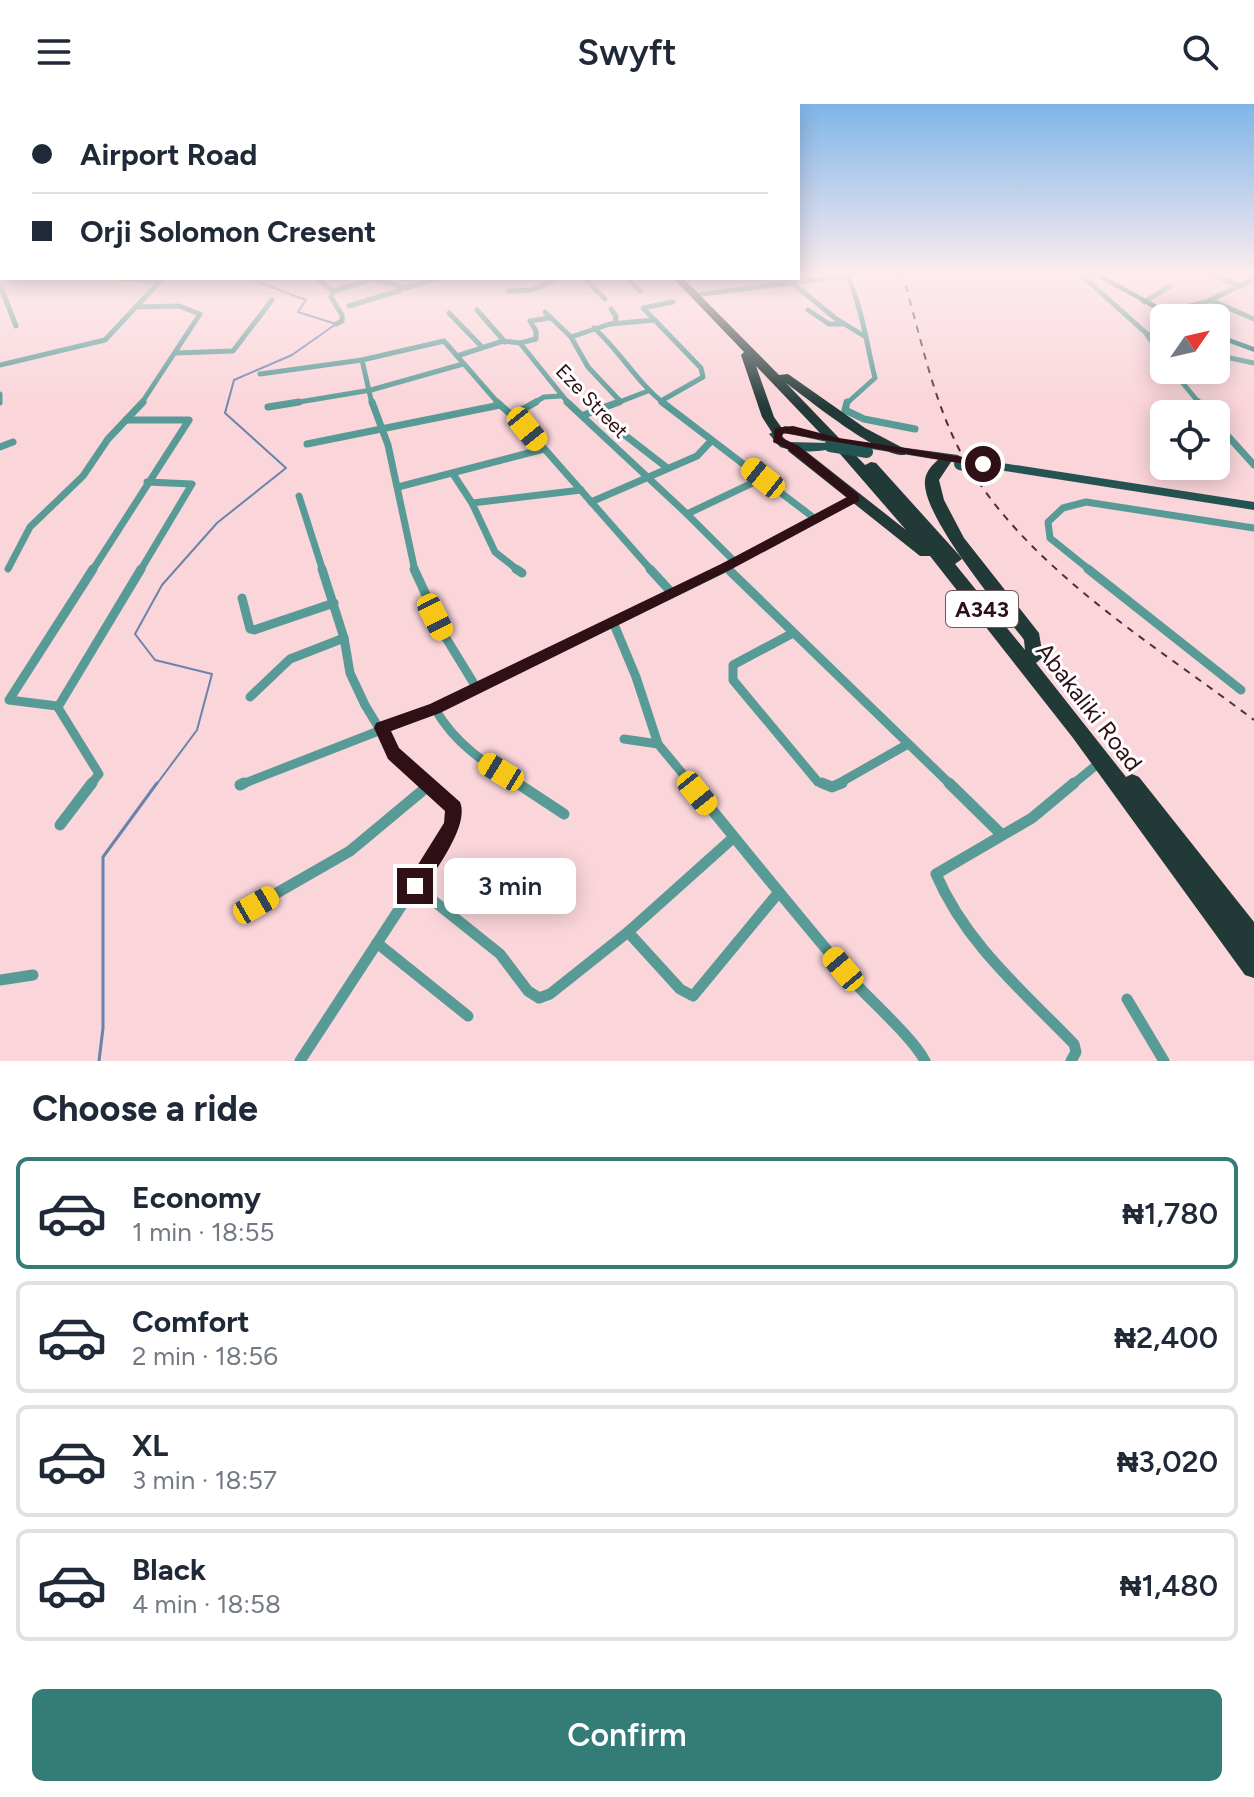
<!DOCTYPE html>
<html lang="en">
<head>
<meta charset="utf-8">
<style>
  :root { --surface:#fff; --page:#f2f2f3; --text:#1f2937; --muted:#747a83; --line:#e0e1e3; --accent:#347c77 }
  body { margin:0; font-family:Figtree,sans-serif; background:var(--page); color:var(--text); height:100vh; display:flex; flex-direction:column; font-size:30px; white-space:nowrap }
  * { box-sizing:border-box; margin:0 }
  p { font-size:26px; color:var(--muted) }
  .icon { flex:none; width:44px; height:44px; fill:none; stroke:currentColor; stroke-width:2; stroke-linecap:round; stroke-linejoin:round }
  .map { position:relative; height:957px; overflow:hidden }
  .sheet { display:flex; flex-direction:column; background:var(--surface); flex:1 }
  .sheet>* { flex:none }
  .banner { position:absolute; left:0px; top:0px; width:800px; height:176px; box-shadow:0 4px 20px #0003; display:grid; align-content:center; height:176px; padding:0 32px; background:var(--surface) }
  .needle { width:52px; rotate:56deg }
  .buttons { position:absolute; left:1150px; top:200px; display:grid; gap:16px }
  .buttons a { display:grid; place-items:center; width:80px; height:80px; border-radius:12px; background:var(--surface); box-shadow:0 4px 20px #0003; font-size:40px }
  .end { position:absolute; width:36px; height:36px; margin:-18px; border:10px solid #2f1017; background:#fff; box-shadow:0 0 0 4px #fff }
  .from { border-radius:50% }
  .bubble { position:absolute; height:56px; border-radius:12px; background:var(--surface); box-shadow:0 4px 20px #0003; font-size:26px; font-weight:600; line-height:56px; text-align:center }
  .car { position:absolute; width:24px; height:48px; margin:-24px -12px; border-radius:10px; box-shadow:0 0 6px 2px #0007; background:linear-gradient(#f5c518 24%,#345 0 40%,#f5c518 0 76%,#345 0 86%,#f5c518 0) }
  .banner b { display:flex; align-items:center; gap:28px; height:76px; font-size:30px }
  .banner b+b { border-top:2px solid var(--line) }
  .banner i { width:20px; height:20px; background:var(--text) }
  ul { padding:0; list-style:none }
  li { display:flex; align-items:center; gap:24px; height:112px; margin:0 16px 12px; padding:0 16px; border:4px solid var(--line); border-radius:12px }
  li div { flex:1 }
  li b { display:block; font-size:30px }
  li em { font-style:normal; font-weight:600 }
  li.active { border-color:var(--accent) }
  li>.icon { width:72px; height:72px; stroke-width:1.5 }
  h2 { padding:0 32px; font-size:36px; line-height:96px }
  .button { display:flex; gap:16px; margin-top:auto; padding:16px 32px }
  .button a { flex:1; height:92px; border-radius:12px; background:var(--accent); color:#fff; font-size:32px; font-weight:600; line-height:92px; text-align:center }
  header { display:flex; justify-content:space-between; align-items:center; height:104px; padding:0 32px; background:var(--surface); font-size:36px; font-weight:600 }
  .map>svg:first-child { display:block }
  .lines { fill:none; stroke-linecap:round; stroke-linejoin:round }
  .stream-far1 { stroke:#6984ab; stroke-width:2 }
  .stream { stroke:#6984ab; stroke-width:3 }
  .street-far3 { stroke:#589b96; stroke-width:5 }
  .street-far2 { stroke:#589b96; stroke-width:7 }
  .street-far1 { stroke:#589b96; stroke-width:9 }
  .street { stroke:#589b96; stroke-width:11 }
  .secondary { fill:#147570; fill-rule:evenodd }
  .primary { fill:#245451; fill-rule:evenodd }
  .highway { fill:#213937; fill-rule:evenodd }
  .rail { stroke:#503037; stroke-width:2; stroke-dasharray:7 7; stroke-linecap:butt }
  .primary-bridge { stroke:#245451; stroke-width:12 }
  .route { fill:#2f1017 }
  .labels { text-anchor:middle; stroke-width:6; stroke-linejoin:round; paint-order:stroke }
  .far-street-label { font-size:20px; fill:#2f1017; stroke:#fff }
  .shield { fill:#fff; stroke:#6d585d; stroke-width:2 }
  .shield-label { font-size:22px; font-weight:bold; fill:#2f1017 }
  .street-label { font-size:24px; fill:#2f1017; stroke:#fff }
</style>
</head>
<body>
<header><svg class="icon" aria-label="menu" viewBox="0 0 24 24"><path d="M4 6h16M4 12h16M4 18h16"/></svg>Swyft<svg class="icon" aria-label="search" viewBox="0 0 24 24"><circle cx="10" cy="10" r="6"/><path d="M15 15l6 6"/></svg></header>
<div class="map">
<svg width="1254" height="957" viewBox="0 0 1254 957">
  <rect width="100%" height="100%" fill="#fad5da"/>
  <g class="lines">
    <path class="stream-far1" d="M156,681L197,626L212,570L155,556L135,530L162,481L217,419L286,364L225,309L234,276L292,251L336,220L298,208L306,196L247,174"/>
    <path class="stream" d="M99,957L103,924V753L157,679"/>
    <g class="street-far3">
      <path d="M846,169C862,202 866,238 875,274L846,300"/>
      <path d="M1079,169L1146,229L1164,255"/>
      <path d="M1205,169L1238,181"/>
      <path d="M119,174L159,178"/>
      <path d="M316,174L333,187L331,193L342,211V217L336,220"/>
      <path d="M373,174L406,184L440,174"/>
      <path d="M584,174L605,195"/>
      <path d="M627,174L640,187"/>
      <path d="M790,177L835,214L864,232"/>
      <path d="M0,181L16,222"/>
      <path d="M333,187L374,175"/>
      <path d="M508,187L532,186L560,174"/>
      <path d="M702,190L846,172"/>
      <path d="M1210,196L1254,215"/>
      <path d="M1144,198L1169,183"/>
      <path d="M349,202L401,186"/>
      <path d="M138,203L179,202L200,210L141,300"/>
      <path d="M611,205L616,212L615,219"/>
      <path d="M477,206L505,238"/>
      <path d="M808,206L829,220H843"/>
      <path d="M545,208L571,233L588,263L621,298"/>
      <path d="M1165,208L1206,198L1254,175"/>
      <path d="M449,209L481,242"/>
      <path d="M594,224C621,248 637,279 665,300"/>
      <path d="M1147,230L1164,234"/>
      <path d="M571,233L610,220L655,216"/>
      <path d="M520,239L569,300"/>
      <path d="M175,249L233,247L272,196"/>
      <path d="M1216,251L1254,259"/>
      <path d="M457,252L503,237L520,239L536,235V227L530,217L549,214"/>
      <path d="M362,256L372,300"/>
      <path d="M0,261L105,236L163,174"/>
      <path d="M1172,266L1200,300"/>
      <path d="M260,270L362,256L444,237L499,300"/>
      <path d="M0,290V299"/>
      <path d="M661,297L703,273L701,264L643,204L673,198"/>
      <path d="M287,300L371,286L463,260"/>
      <path d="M532,300L544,293L561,292"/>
      <path d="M614,300L648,287"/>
    </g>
    <g class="street-far2">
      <path d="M372,298L388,341L415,467"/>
      <path d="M497,298L527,325L652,467"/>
      <path d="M567,298L687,410L763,374"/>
      <path d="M662,298L814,414"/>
      <path d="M847,298L845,306L864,315L915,325"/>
      <path d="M1198,298L1208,310"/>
      <path d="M268,303L299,298"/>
      <path d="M513,311L536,298"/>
      <path d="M584,311L619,298"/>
      <path d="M1216,319L1254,361"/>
      <path d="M617,325L666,363"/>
      <path d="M307,340L500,301"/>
      <path d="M0,343L13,338"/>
      <path d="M453,370L472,399"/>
      <path d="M398,383L544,345"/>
      <path d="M299,392L323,467"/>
      <path d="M591,398L697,352L711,337"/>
      <path d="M687,410L735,458"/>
      <path d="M726,463L730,467"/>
      <path d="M8,465L30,423L83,372L108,335L143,298"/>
      <path d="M92,467L189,316H126"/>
      <path d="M140,467L192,380L147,378"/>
      <path d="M519,467L495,448L472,399L581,386"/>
      <path d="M719,467L855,394"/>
      <path d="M1091,467L1050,434L1048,418L1063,404L1086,398L1254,424"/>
    </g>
    <g class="street-far1">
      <path d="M322,465L344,534L350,569L365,601L394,649L431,681"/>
      <path d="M414,465L446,534L476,583"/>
      <path d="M516,465L522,469"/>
      <path d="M650,465L672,489"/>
      <path d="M728,465L951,681"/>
      <path d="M1088,465L1241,586"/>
      <path d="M242,494L250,525L254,526L334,499"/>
      <path d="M613,518L636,573L658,640L692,681"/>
      <path d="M793,529L733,561V576L818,678L828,681"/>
      <path d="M250,593L290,555L344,534"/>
      <path d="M58,603L141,465"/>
      <path d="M435,605C456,641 485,659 520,681"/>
      <path d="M624,635L658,640"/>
      <path d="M90,681L99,670L57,602L9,596L93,465"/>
      <path d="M240,681L435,605L723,465"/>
      <path d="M836,681L908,640"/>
      <path d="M1072,681L1100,658"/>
    </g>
    <g class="street">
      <path d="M517,679L564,710"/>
      <path d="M690,679C745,746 799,814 855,879C875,901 913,934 925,957"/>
      <path d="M822,679L832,683L842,679"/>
      <path d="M949,679L1001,730"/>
      <path d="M240,681L244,679"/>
      <path d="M60,721L92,679"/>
      <path d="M415,782L500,850L528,887L539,894L550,890L628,828L733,734"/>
      <path d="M256,801L350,747L428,682"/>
      <path d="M628,828L680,885L693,892L779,788"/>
      <path d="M377,839L468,912"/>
      <path d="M0,876L33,871"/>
      <path d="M1127,895L1164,957"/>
      <path d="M300,957L445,735L455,711L451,699L429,679"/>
      <path d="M1071,957L1076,948L1074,940C1022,886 966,840 936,770L1032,714L1074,679"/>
    </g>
    <g class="secondary">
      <path d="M1090,169H1099L1181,214H1171Z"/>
      <path d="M1216,229L1254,243V248L1216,234Z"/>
    </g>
    <g class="primary">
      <path d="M785,322L831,333L833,335L827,338L786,329L781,331L788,338L830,339L836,342C822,350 796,348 780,343L769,330Z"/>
      <path d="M863,338L958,351L964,355L958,359L859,343V339Z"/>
      <path d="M983,356L1254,398V406L979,363L977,360Z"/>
    </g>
    <path class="highway" d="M673,174H683L779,271L788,270L865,324L905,345V351C880,354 808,295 786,279L865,361L871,358L876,359L959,451L962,455L955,460L1025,546L1024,536C1001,505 921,412 925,376C926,367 933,360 939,355H949L951,358L939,376L944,396L964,434L1039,529L1043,553L1036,559L1126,673L1132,670L1139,673L1254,818V874L1245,871L1073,634L930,452H920L788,347V341H798L906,426L841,351L756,262L774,313L784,327L778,331L773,330L762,313L741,251L744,248Z"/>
    <path class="rail" d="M899,169L905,179C921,235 933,295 960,347C1020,461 1154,540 1254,616"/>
    <g class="primary-bridge">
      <path d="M830,342L867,348"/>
      <path d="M960,360L986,365"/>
    </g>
  </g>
  <linearGradient id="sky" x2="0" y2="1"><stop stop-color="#7fb5e9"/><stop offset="0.56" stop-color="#fdecee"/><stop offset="1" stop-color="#fdecee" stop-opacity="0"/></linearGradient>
  <rect width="1254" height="303" fill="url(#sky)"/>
  <path class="route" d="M793,322L839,334L983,356L989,360L983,363L783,329L782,334L797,341L859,391V397L730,466L440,609L391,627L399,644L460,698C470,722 434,767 422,788L415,791L409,788L406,782L409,775L444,719L445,707L388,655L374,624L376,619L430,600L721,460L847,393L789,346L773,338L775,324Z"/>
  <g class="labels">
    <g class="far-street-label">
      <text transform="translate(592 297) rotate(46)" y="7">Eze Street</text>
    </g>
    <rect class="shield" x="946" y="487" width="72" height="36" rx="6"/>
    <g class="shield-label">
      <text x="982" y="513">A343</text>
    </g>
    <g class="street-label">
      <text transform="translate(1089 603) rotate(52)" y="8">Abakaliki Road</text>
    </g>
  </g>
</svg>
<div class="buttons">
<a><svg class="needle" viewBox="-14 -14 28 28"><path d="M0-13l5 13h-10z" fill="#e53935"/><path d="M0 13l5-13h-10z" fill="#747a83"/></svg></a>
<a><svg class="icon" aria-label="locate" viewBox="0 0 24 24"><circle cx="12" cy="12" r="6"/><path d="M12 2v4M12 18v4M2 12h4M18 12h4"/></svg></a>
</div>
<i class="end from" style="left:983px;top:360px"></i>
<i class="end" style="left:415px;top:782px"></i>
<div class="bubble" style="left:444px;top:754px;width:132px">3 min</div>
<i class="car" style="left:527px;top:325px;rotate:141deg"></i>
<i class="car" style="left:763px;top:374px;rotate:309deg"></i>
<i class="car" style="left:435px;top:513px;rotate:153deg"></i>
<i class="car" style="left:501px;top:668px;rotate:301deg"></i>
<i class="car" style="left:697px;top:689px;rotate:141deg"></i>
<i class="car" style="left:256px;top:801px;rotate:60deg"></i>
<i class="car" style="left:843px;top:865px;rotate:320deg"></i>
<div class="banner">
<b><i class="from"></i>Airport Road</b>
<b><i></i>Orji Solomon Cresent</b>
</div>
</div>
<section class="sheet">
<h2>Choose a ride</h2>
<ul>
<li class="active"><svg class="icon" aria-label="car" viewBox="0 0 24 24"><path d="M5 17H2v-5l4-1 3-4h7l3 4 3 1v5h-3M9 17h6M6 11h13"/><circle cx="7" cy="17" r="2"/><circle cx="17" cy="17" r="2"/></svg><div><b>Economy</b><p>1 min · 18:55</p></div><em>₦1,780</em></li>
<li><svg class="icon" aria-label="car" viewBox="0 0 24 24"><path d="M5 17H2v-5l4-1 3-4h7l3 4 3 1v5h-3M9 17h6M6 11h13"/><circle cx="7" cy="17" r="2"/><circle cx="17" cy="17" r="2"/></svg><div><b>Comfort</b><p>2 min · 18:56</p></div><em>₦2,400</em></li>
<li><svg class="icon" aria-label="car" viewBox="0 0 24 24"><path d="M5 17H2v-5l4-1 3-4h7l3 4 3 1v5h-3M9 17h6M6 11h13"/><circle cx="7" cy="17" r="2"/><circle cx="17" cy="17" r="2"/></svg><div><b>XL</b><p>3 min · 18:57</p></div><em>₦3,020</em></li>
<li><svg class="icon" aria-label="car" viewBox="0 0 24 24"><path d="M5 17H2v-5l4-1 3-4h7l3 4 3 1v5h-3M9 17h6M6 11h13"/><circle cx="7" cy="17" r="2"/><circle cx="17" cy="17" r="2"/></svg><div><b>Black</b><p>4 min · 18:58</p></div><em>₦1,480</em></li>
</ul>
<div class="button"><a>Confirm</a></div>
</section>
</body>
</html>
